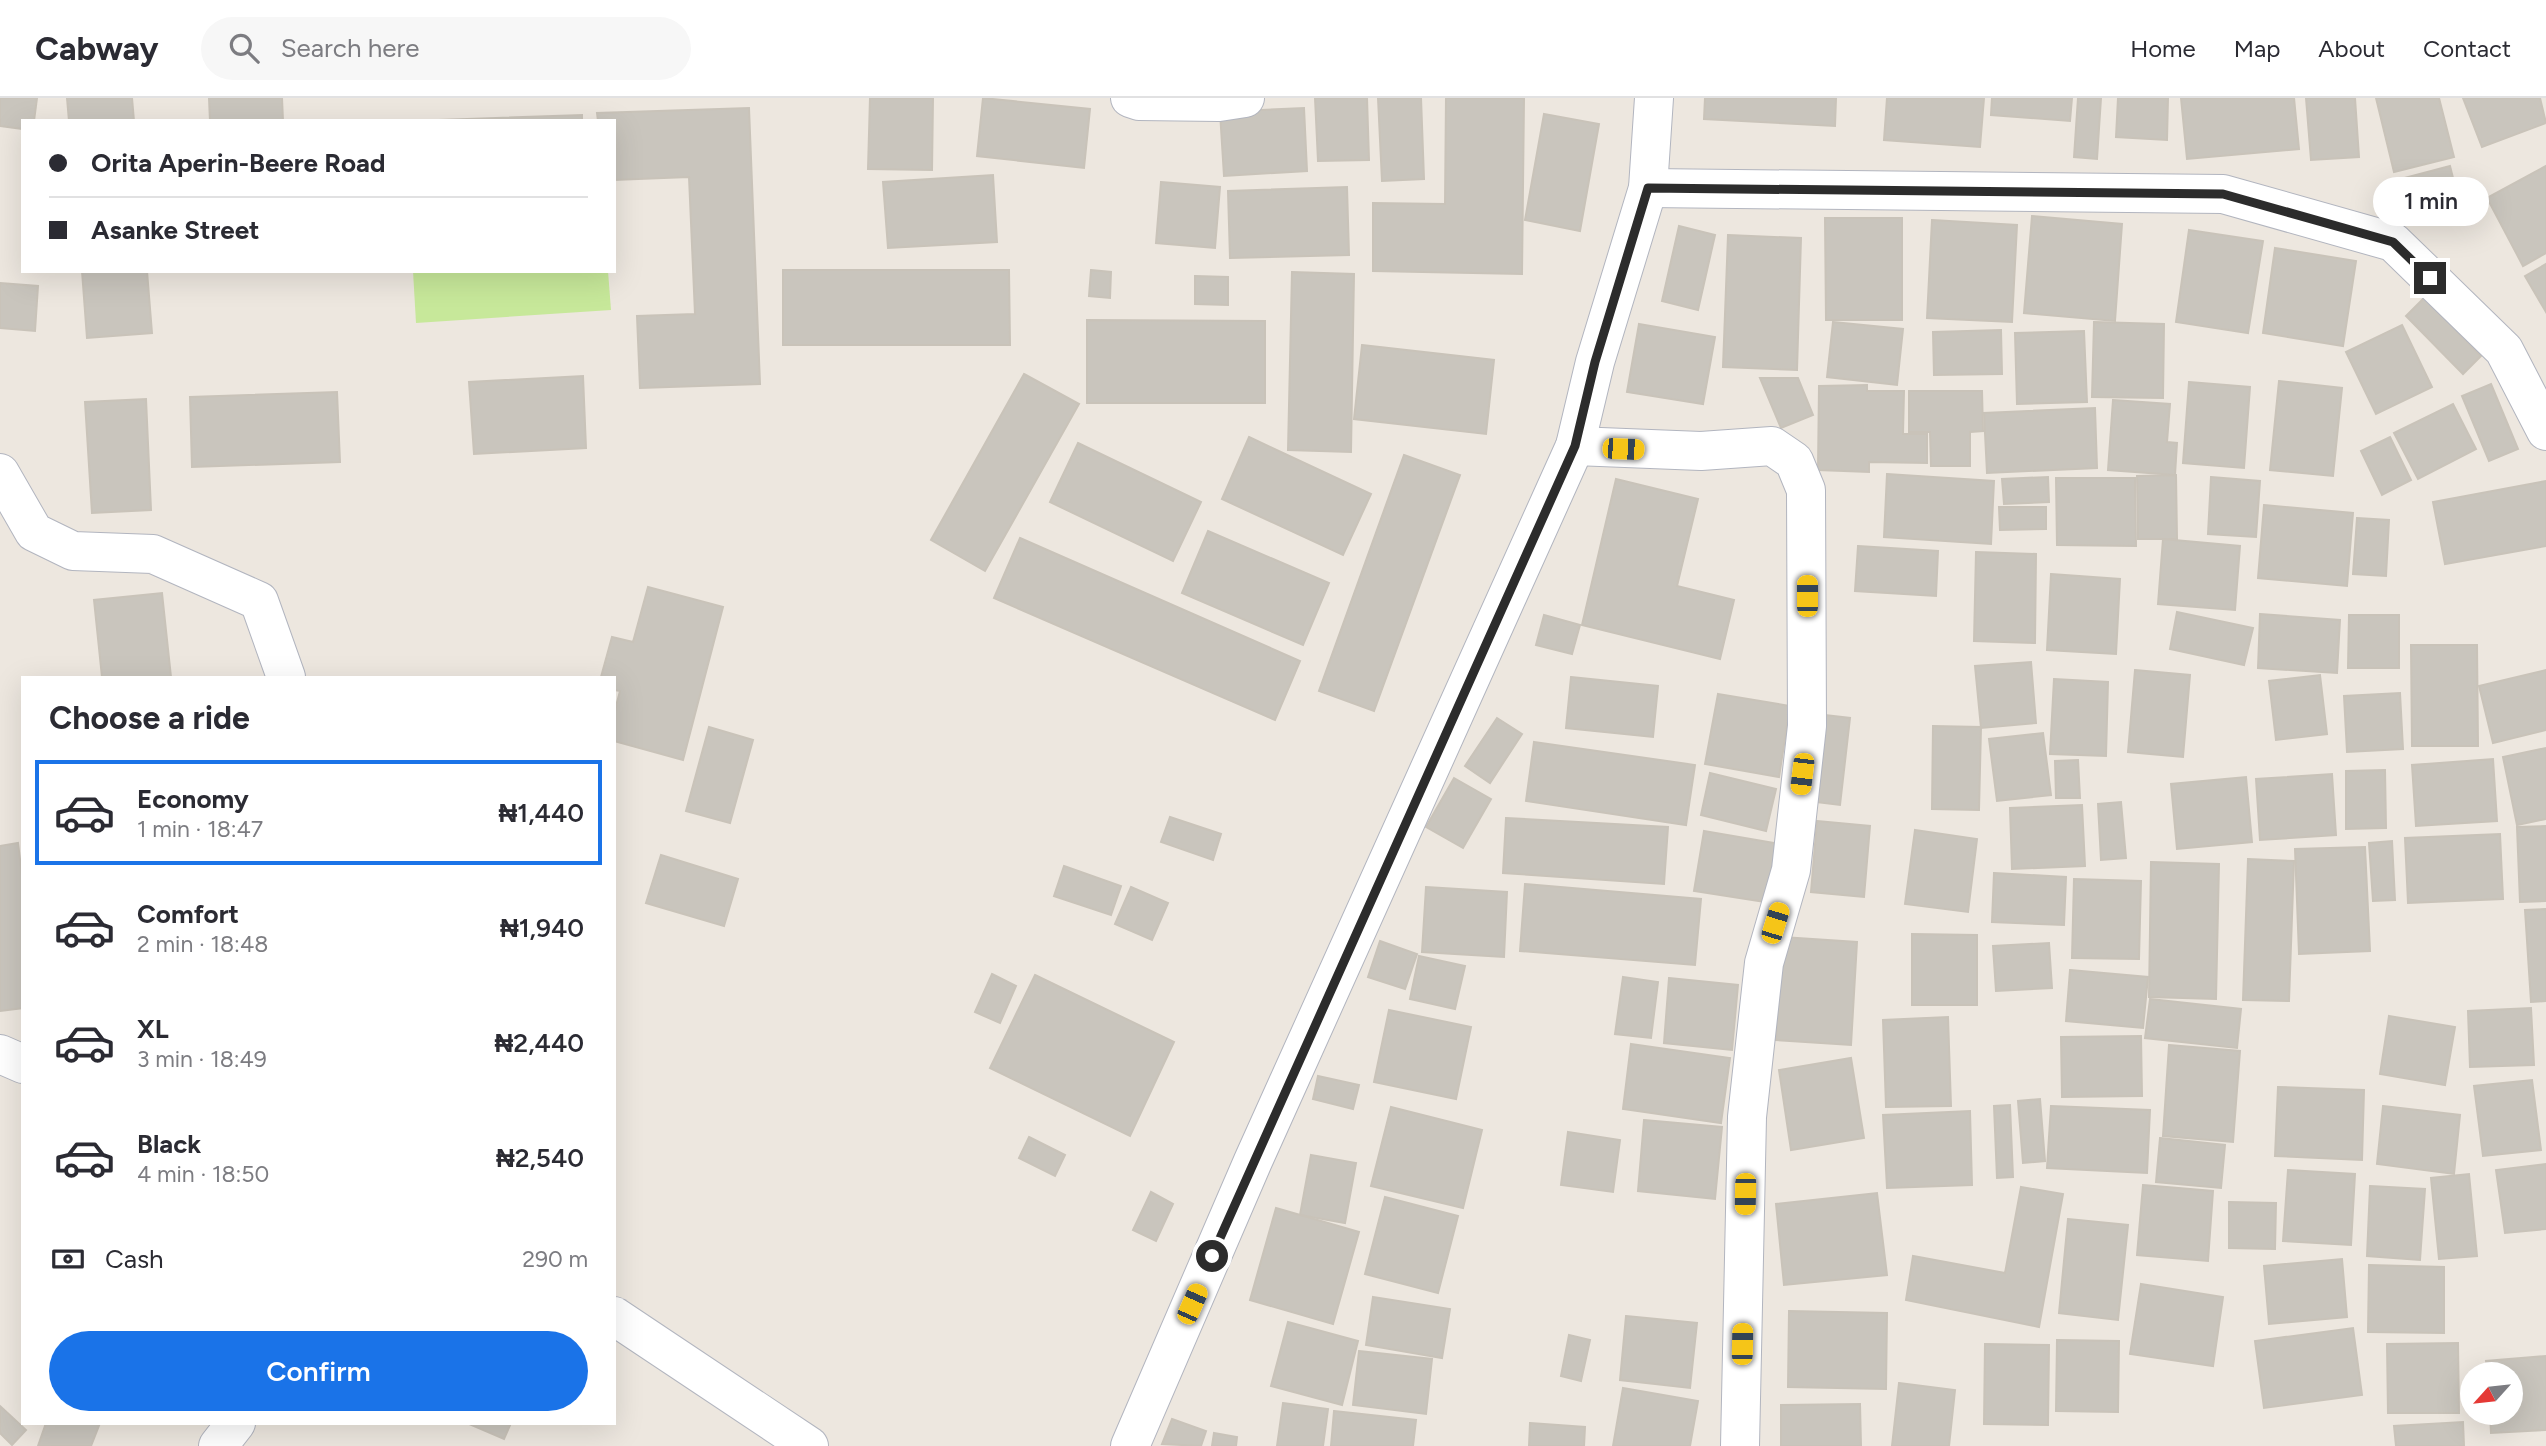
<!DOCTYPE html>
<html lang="en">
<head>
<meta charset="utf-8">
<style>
  :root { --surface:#fff; --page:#f7f7f7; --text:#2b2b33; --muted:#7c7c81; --line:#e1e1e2; --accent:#1a73e8 }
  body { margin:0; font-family:Figtree,sans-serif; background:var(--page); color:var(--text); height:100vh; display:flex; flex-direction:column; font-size:26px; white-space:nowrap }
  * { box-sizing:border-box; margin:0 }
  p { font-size:23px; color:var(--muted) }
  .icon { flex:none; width:38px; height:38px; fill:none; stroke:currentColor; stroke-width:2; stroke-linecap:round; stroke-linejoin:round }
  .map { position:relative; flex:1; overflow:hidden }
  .sheet { position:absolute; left:21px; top:578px; width:595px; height:749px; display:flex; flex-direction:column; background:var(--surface); border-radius:0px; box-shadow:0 7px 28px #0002 }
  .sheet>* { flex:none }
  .top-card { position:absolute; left:21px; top:21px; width:595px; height:154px; border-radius:0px; box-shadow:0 7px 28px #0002; display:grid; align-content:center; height:154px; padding:0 28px; background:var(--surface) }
  .needle { width:46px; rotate:243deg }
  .fabs { position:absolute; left:2460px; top:1264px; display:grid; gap:14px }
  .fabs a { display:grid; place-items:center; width:63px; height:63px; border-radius:50%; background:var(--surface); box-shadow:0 7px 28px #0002; font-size:35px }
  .end { position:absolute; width:32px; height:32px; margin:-16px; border:9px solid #2c2c2c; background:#fff; box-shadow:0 0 0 4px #fff }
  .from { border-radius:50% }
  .bubble { position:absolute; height:49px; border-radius:24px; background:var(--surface); box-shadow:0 7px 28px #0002; font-size:23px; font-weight:600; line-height:49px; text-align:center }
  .car { position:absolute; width:21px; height:42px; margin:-21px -10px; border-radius:9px; box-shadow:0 0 5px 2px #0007; background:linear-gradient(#f5c518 24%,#345 0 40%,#f5c518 0 76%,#345 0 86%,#f5c518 0) }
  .top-card b { display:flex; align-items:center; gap:24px; height:66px; font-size:26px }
  .top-card b+b { border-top:2px solid var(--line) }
  .top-card i { width:18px; height:18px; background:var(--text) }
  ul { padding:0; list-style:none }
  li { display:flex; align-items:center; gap:21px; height:105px; margin:0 14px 10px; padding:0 14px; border:4px solid transparent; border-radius:0px }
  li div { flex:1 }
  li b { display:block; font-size:26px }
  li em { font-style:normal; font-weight:600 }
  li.on { border-color:var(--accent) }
  li>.icon { width:63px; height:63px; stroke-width:1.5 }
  h2 { padding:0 28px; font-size:32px; line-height:84px }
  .pay { display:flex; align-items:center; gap:18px; height:77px; padding:0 28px; font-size:26px }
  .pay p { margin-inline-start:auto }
  .cta { display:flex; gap:14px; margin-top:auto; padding:14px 28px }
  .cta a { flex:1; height:80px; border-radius:42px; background:var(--accent); color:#fff; font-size:28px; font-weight:600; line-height:80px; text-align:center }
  header { display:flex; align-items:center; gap:42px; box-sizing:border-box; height:98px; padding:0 35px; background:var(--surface); border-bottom:2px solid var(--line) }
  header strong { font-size:33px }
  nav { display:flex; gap:38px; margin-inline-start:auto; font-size:24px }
  .search { width:490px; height:63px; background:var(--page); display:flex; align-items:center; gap:18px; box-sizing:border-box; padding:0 24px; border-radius:38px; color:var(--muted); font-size:26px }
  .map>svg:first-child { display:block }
  .pitch { fill:#c7e89a }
  .building { fill:#c9c5bd; stroke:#c9c3b9; stroke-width:2 }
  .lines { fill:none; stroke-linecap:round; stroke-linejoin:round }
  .minor-casing { stroke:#b2b5bf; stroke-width:40 }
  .secondary-casing { stroke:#b2b5bf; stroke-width:40 }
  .minor { stroke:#fff; stroke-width:38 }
  .secondary { stroke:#fff; stroke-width:38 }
  .route { stroke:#2c2c2c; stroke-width:9 }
</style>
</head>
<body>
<header>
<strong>Cabway</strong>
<div class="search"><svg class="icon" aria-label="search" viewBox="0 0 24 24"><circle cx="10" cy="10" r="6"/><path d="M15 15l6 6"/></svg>Search here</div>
<nav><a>Home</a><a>Map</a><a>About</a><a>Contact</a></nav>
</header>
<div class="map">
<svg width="2546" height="1348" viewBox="0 0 2546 1348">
  <rect width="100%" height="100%" fill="#ede7df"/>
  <path class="pitch" d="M413,173H608L611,212L416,225Z"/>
  <g class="building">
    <path d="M0,0H37L34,23H23V31L0,28Z"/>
    <path d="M67,0H132L134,23H69Z"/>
    <path d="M209,0H282L283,23H210Z"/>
    <path d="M870,0H933L932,72L868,71Z"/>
    <path d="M983,0L1090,11L1084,70L977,58Z"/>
    <path d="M1315,0H1367L1369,62L1318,63Z"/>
    <path d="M1378,0H1421L1424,81L1382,83Z"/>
    <path d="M1446,0H1524L1522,176L1373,173V105L1445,106Z"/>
    <path d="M1705,0H1836L1835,28L1704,21Z"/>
    <path d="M1887,0H1984L1980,49L1884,42Z"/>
    <path d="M1992,0H2072L2070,23L1991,17Z"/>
    <path d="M2078,0H2101L2097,61L2074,59Z"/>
    <path d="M2118,0H2168L2167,42L2116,39Z"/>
    <path d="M2181,0H2294L2299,51L2187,61Z"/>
    <path d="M2306,0H2355L2359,59L2311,62Z"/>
    <path d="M2376,0H2439L2454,59L2394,74Z"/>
    <path d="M2463,0H2540L2546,25L2482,49Z"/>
    <path d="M749,10L760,286L640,290L637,218L695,216L689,79L614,82V23H598L597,15Z"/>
    <path d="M1304,10L1307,73L1224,78L1220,14Z"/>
    <path d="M1544,16L1599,26L1580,133L1525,122Z"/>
    <path d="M582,17V23H410Z"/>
    <path d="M2450,68L2457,96L2405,110L2397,82Z"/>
    <path d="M2546,68V155L2523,168L2487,100Z"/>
    <path d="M993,77L997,144L888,150L883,84Z"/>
    <path d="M1161,84L1220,89L1215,150L1156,145Z"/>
    <path d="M1347,89L1349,157L1230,160L1228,93Z"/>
    <path d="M2032,118L2122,126L2115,223L2024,215Z"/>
    <path d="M1825,120H1902V222H1826Z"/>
    <path d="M1932,122L2017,127L2012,224L1927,220Z"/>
    <path d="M1679,128L1715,137L1698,212L1662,203Z"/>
    <path d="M2189,132L2263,143L2248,235L2176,224Z"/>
    <path d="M1728,137L1801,140L1797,272L1723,269Z"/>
    <path d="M2275,150L2356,163L2343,248L2263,235Z"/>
    <path d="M2546,166V214L2525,178Z"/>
    <path d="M783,172H1009L1010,247H783Z"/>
    <path d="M1091,172L1111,174L1110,200L1089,198Z"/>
    <path d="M82,173H147L152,235L87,240Z"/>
    <path d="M1292,174L1354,176L1351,354L1288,352Z"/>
    <path d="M1195,178L1228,179V207L1195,206Z"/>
    <path d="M0,185L38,188L35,233L0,230Z"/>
    <path d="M2425,199L2481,258L2463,276L2406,218Z"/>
    <path d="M1087,222L1265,223V305H1087Z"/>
    <path d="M1833,224L1903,231L1897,287L1827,279Z"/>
    <path d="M2094,224L2164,226L2163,300L2092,299Z"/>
    <path d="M1639,226L1715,239L1703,306L1627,294Z"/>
    <path d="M2402,227L2432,289L2376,316L2346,254Z"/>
    <path d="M2001,232L2002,276L1934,277L1933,234Z"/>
    <path d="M2084,233L2087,304L2017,306L2015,235Z"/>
    <path d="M1362,247L1494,262L1486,336L1354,321Z"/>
    <path d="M1024,276L1079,306L985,473L931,442Z"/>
    <path d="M583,278L586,350L474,356L469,284Z"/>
    <path d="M1760,280H1798L1813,317L1781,330Z"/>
    <path d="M2279,283L2342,290L2333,378L2270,372Z"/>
    <path d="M2189,284L2250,289L2244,370L2183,365Z"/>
    <path d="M2491,286L2518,351L2489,363L2462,298Z"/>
    <path d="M1867,287V293H1904L1903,336H1927V365L1869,364V374L1818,372L1819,288Z"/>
    <path d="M1909,293H1982L1983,333L1970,334V368H1931L1930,334H1909Z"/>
    <path d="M337,294L340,364L192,369L190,299Z"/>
    <path d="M146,301L151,412L92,415L85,304Z"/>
    <path d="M2113,302L2170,306L2167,344L2177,345L2175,377L2108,372Z"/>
    <path d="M2453,306L2476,351L2418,381L2394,335Z"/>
    <path d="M2095,310L2097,370L1987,375L1984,315Z"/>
    <path d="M1249,339L1371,396L1343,457L1222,401Z"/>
    <path d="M2390,339L2411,382L2382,397L2361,353Z"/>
    <path d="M1078,345L1201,404L1173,463L1050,404Z"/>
    <path d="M1404,357L1460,377L1374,613L1319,593Z"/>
    <path d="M1887,376L1994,383L1991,446L1884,439Z"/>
    <path d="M2176,377L2177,441H2138L2137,378Z"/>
    <path d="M2048,379L2049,404L2004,406L2002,381Z"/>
    <path d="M2211,379L2260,383L2256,439L2208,436Z"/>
    <path d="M2056,380H2135L2136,448L2057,447Z"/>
    <path d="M1616,381L1698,401L1677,488L1734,502L1720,561L1582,527Z"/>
    <path d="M2546,383V448L2445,466L2433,404Z"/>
    <path d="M2264,407L2353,415L2347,488L2258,480Z"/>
    <path d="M1999,409H2046V431L2000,432Z"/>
    <path d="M2357,420L2389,422L2386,478L2353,476Z"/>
    <path d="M1208,433L1329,485L1303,547L1182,495Z"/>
    <path d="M1020,440L1300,563L1275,622L994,500Z"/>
    <path d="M2163,441L2240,448L2235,512L2158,506Z"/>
    <path d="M1858,448L1938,453L1936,498L1855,493Z"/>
    <path d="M1976,454L2036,456L2035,545L1974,543Z"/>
    <path d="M2051,476L2120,481L2116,556L2047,552Z"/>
    <path d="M648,489L723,509L683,662L614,643V616L620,593L614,592V579H601L612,539L633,544Z"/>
    <path d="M162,495L171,579H102L94,502Z"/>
    <path d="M2177,514L2253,530L2244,567L2170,551Z"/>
    <path d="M2260,516L2340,522L2337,575L2258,570Z"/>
    <path d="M1544,517L1580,527L1572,556L1536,547Z"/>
    <path d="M2349,517H2399V570H2348Z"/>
    <path d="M2411,547H2477L2478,648H2412Z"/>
    <path d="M2031,564L2036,625L1981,630L1975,568Z"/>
    <path d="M2135,572L2190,577L2183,659L2128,654Z"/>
    <path d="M2546,572V632L2493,645L2479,588Z"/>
    <path d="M2320,577L2327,636L2276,642L2269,583Z"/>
    <path d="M1571,579L1658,588L1653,639L1566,630Z"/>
    <path d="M2054,581L2108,584L2106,658L2050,656Z"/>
    <path d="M2400,595L2403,651L2347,654L2344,598Z"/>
    <path d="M1718,596L1790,608L1779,679L1705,666Z"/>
    <path d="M1816,616L1850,620L1840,707L1807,703Z"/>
    <path d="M1497,620L1522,636L1490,685L1465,668Z"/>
    <path d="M1933,628L1981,629L1979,712L1932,711Z"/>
    <path d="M709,629L753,642L730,725L686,713Z"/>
    <path d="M2043,635L2051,697L1997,703L1989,641Z"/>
    <path d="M1534,644L1695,667L1686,727L1526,703Z"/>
    <path d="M2546,650V721L2517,727L2503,659Z"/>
    <path d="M2493,661L2497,723L2416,728L2412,667Z"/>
    <path d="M2078,662L2080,700H2056L2055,663Z"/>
    <path d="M2385,672L2386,730L2346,731V673Z"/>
    <path d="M1710,675L1776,691L1766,733L1701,717Z"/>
    <path d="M2332,676L2336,737L2260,742L2256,681Z"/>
    <path d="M2246,679L2252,744L2177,751L2171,686Z"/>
    <path d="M1454,680L1491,701L1463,750L1426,729Z"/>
    <path d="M2121,704L2126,760L2101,762L2098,706Z"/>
    <path d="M2082,707L2085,768L2012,771L2010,710Z"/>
    <path d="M1170,719L1221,736L1213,762L1161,744Z"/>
    <path d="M1506,720L1668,729L1664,786L1503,775Z"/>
    <path d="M1817,723L1870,728L1864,799L1811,794Z"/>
    <path d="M2546,728V803L2520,804L2517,729Z"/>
    <path d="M1915,732L1977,741L1968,814L1905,806Z"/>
    <path d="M1704,733L1780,746L1772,805L1694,793Z"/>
    <path d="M2500,736L2503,801L2408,805L2405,740Z"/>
    <path d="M2392,743L2395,802L2373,803L2369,745Z"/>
    <path d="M18,745L23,785V910L0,913V748Z"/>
    <path d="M2365,749L2370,853L2299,856L2295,751Z"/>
    <path d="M661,757L738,781L724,828L646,805Z"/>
    <path d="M2248,761L2294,763L2289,903L2243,902Z"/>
    <path d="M2151,764L2219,766L2216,901L2149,899Z"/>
    <path d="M1064,768L1121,788L1111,817L1054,798Z"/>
    <path d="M1994,775L2066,779L2064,827L1992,824Z"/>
    <path d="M2074,781L2141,783L2139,861L2072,860Z"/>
    <path d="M1525,786L1701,801L1695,867L1520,853Z"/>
    <path d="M1131,789L1168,805L1152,842L1115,826Z"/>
    <path d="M1426,789L1507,794L1504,859L1422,854Z"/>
    <path d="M2546,811V903L2531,904L2525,812Z"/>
    <path d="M1912,836L1977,837V907H1912Z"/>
    <path d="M1782,839L1857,844L1851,947L1776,942Z"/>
    <path d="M1380,843L1417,856L1405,891L1368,879Z"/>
    <path d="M2049,845L2052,890L1996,893L1993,848Z"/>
    <path d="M1419,858L1465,868L1455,911L1410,901Z"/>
    <path d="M2070,872L2148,879L2143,930L2066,923Z"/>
    <path d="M992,876L1016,888L1000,925L975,914Z"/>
    <path d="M1035,877L1174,944L1130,1038L990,970Z"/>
    <path d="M1623,879L1658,884L1651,940L1615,936Z"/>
    <path d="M1669,880L1738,887L1732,952L1664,945Z"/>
    <path d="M2150,901L2241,911L2237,950L2145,940Z"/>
    <path d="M2531,910L2534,967L2470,969L2468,913Z"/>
    <path d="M1389,912L1471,929L1456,1001L1374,984Z"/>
    <path d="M2389,918L2455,929L2445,987L2380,976Z"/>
    <path d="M1948,919L1951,1008L1886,1009L1883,922Z"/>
    <path d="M2141,938L2142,998L2062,999L2061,939Z"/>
    <path d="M1631,946L1730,960L1721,1025L1623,1011Z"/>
    <path d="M2169,947L2240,953L2233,1044L2163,1038Z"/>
    <path d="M1851,960L1864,1040L1791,1052L1779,972Z"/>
    <path d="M1318,978L1359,987L1353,1011L1313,1001Z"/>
    <path d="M2532,982L2541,1052L2483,1058L2474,988Z"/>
    <path d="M2278,989L2364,992L2362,1062L2275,1058Z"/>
    <path d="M2040,1001L2045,1063L2023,1065L2018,1003Z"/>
    <path d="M2010,1007L2013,1079L1997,1080L1994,1008Z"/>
    <path d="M2051,1008L2150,1012L2147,1075L2047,1070Z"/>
    <path d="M2383,1008L2460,1017L2454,1076L2377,1066Z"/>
    <path d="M1391,1009L1482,1032L1463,1110L1371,1088Z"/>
    <path d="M1970,1013L1972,1087L1887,1090L1883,1017Z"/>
    <path d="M1644,1022L1722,1029L1715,1101L1638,1093Z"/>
    <path d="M1568,1034L1620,1042L1613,1094L1561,1087Z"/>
    <path d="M1029,1039L1065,1057L1055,1078L1019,1060Z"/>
    <path d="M2160,1040L2225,1047L2221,1090L2156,1084Z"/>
    <path d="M1311,1057L1356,1065L1345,1125L1300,1117Z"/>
    <path d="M2546,1066V1131L2505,1135L2496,1072Z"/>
    <path d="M2288,1072L2355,1076L2351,1147L2283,1143Z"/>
    <path d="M2469,1076L2477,1158L2439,1161L2431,1080Z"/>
    <path d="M2143,1087L2213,1093L2208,1163L2137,1157Z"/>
    <path d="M2370,1088L2425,1091L2420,1162L2367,1158Z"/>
    <path d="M2021,1089L2063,1096L2039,1229L1906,1202L1913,1158L2005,1175Z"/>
    <path d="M1151,1094L1173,1106L1156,1143L1133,1132Z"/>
    <path d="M1877,1095L1887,1177L1784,1187L1776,1106Z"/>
    <path d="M1385,1099L1458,1118L1438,1195L1365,1176Z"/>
    <path d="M2229,1104L2276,1105L2275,1151L2229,1150Z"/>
    <path d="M1276,1110L1359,1134L1333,1226L1250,1202Z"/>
    <path d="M2068,1121L2128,1127L2118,1222L2059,1215Z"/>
    <path d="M2342,1161L2347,1219L2269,1226L2264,1168Z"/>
    <path d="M2369,1167L2444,1169V1235L2368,1234Z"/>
    <path d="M2141,1186L2223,1199L2213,1268L2130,1256Z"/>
    <path d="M1373,1199L1450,1211L1442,1260L1366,1247Z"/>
    <path d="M1789,1213L1887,1215L1886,1291L1788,1289Z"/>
    <path d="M1626,1218L1697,1225L1690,1290L1620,1282Z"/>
    <path d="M1288,1224L1358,1243L1342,1307L1271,1288Z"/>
    <path d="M2353,1230L2362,1297L2264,1310L2255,1243Z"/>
    <path d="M1569,1237L1590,1242L1581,1283L1561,1278Z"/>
    <path d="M2057,1242L2119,1243L2118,1314L2056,1313Z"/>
    <path d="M2458,1245L2459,1315H2388L2387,1246Z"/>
    <path d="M1985,1246L2049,1247L2048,1327L1984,1326Z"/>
    <path d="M1359,1253L1432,1261L1426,1316L1353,1307Z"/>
    <path d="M2546,1258V1332L2491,1335L2490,1314H2511V1276H2487L2486,1263Z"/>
    <path d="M1899,1285L1955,1292L1949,1348H1892Z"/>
    <path d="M1623,1290L1698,1303L1690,1348H1613Z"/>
    <path d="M1283,1305L1328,1311L1323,1348H1277Z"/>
    <path d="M1860,1306L1861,1348H1781V1307Z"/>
    <path d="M0,1308L26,1332L12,1347L0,1335Z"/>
    <path d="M1334,1313L1416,1322L1413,1348H1331Z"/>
    <path d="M1172,1321L1206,1333L1201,1348L1162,1346Z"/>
    <path d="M2463,1324L2464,1348H2396L2394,1328Z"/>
    <path d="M46,1325H100L91,1348H38Z"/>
    <path d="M467,1325H511L504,1341Z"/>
    <path d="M1530,1325L1585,1329L1584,1348H1529Z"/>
    <path d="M1214,1335L1237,1339L1236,1348H1212Z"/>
  </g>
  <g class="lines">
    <g class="minor-casing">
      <g id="minor">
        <path d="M1130,0L1139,3L1219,4L1245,0"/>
        <path d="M1648,90L2223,96L2393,144L2504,252L2546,333"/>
        <path d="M1575,348L1701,353L1772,348L1794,363L1806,392L1807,628L1791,772L1764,865L1747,1019L1740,1348"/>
        <path d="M0,375L34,434L73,453L153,456L259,503L286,579"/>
        <path d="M0,956L23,966"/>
        <path d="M614,1218L809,1348"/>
        <path d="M218,1348L236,1325"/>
      </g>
    </g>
    <g class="secondary-casing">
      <path id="secondary" d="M1130,1348L1253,1063L1575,348L1595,264L1648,90L1654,0"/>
    </g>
    <use href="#minor" class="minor"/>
    <use href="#secondary" class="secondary"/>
  </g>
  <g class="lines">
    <path class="route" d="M1212,1158L1575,348L1595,264L1648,90L2223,96L2393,144L2430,180"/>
  </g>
</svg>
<div class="fabs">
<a><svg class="needle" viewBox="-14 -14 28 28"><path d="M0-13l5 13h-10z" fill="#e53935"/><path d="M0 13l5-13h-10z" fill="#7c7c81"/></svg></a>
</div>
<i class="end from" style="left:1212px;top:1158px"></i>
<i class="end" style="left:2430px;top:180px"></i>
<div class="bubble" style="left:2373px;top:79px;width:116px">1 min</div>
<i class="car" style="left:1623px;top:351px;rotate:92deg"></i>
<i class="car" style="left:1807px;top:498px;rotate:0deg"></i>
<i class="car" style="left:1802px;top:676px;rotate:187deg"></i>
<i class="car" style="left:1775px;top:825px;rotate:17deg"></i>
<i class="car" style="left:1745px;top:1096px;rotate:181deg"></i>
<i class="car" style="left:1192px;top:1206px;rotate:24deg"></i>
<i class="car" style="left:1742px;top:1246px;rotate:1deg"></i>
<div class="top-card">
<b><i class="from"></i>Orita Aperin-Beere Road</b>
<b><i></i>Asanke Street</b>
</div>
<section class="sheet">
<h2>Choose a ride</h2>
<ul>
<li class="on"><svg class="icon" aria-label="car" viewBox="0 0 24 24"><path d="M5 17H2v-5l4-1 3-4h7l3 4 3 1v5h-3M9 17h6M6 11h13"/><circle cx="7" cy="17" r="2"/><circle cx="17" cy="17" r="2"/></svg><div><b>Economy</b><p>1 min · 18:47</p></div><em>₦1,440</em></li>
<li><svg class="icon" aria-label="car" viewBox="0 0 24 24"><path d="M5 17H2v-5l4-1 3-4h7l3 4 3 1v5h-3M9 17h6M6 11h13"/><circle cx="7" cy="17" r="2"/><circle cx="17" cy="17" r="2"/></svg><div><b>Comfort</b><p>2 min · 18:48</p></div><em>₦1,940</em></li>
<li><svg class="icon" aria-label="car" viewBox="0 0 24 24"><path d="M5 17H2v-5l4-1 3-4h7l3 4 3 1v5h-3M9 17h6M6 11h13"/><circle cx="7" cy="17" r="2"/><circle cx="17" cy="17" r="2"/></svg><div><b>XL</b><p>3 min · 18:49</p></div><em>₦2,440</em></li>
<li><svg class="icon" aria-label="car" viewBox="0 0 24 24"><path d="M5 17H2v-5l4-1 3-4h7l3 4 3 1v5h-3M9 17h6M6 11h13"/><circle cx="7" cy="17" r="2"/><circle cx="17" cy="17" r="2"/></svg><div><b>Black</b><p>4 min · 18:50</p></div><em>₦2,540</em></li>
</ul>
<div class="pay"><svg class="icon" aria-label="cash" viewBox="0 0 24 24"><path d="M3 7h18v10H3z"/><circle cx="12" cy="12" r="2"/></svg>Cash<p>290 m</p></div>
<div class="cta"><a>Confirm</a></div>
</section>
</div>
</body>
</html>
